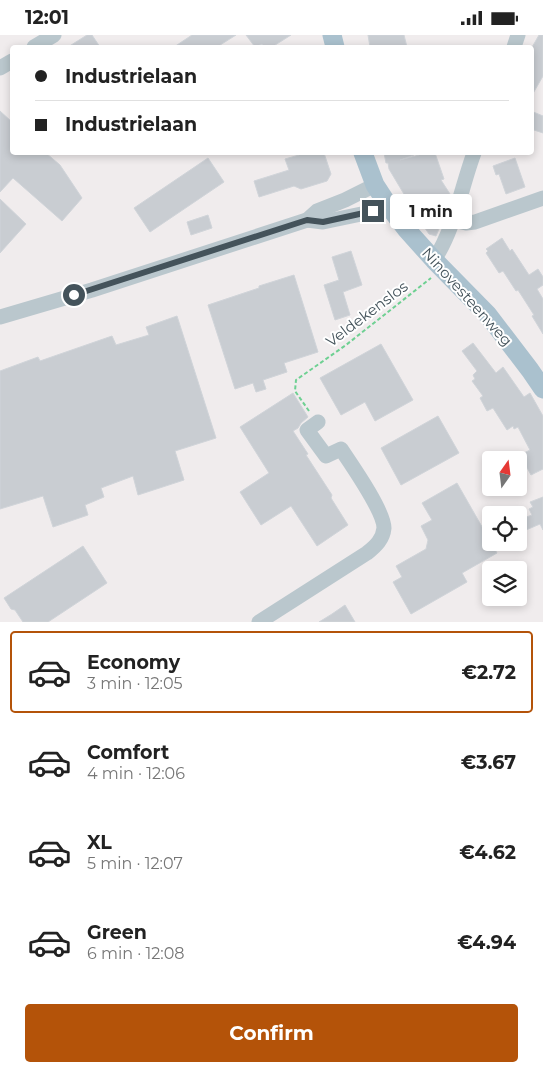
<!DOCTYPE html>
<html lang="en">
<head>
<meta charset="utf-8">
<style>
  :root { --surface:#fff; --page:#f6f6f6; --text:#222; --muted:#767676; --line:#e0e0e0; --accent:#b45309 }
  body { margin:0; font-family:Montserrat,sans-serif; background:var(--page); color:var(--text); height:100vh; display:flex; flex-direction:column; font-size:19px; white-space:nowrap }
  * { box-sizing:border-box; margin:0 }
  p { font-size:16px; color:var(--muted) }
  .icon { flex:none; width:28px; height:28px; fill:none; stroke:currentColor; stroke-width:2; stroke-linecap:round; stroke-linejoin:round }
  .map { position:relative; height:587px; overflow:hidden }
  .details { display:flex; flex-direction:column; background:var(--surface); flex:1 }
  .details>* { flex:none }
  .top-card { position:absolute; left:10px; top:10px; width:524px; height:110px; border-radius:5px; box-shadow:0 2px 8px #0003; display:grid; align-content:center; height:110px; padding:0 25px; background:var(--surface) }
  .needle { width:32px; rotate:14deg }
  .buttons { position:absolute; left:482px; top:416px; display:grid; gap:10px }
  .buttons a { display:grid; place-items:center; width:45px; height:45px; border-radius:5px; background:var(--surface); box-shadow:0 2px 8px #0003; font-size:25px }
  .end { position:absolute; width:22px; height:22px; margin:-11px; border:6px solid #44535b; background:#fff; box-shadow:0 0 0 2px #fff }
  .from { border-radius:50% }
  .bubble { position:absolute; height:35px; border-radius:5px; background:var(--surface); box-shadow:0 2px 8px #0003; font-size:16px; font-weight:700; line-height:35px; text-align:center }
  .top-card b { display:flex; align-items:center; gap:18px; height:48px; font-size:19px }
  .top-card b+b { border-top:1px solid var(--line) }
  .top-card i { width:12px; height:12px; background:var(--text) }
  ul { padding:9px 0 0; list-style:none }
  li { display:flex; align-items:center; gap:15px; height:82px; margin:0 10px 8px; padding:0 15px; border:2px solid transparent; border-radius:5px }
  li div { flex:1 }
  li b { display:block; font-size:19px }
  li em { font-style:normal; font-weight:700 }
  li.active { border-color:var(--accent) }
  li>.icon { width:45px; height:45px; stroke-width:1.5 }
  .action { display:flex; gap:10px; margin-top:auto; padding:10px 25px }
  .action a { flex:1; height:58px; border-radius:5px; background:var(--accent); color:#fff; font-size:20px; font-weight:700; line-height:58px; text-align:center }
  .status { display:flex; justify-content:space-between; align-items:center; height:35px; padding:0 25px; background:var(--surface); direction:ltr }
  .status svg { height:14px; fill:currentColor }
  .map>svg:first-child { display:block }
  .building { fill:#c9cdd2; stroke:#d0d4d9 }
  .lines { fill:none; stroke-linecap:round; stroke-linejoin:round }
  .path { stroke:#6ed092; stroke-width:2; stroke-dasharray:4 2.5; stroke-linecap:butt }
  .minor { stroke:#bac7cd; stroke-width:15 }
  .major { stroke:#aac1ce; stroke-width:19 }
  .route { stroke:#44535b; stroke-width:6 }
  .labels { text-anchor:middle; stroke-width:4; stroke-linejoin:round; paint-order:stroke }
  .street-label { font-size:15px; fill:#44535b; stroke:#fff }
</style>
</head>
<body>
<div class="status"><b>12:01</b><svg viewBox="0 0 49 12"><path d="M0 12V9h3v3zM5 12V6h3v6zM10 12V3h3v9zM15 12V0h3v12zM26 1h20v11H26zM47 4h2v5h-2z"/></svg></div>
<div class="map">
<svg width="543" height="587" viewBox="0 0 543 587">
  <rect width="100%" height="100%" fill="#f0eced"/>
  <g class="building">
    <path d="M87,0H92L100,12H68Z"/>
    <path d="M192,0H236L217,12H174Z"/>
    <path d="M246,0H291L272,12H264L262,9L255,12Z"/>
    <path d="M368,0H404L407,12H370Z"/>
    <path d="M539,0H543V41L531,62V14Z"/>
    <path d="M0,76L12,87V118H46L60,130L82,163L62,186L13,143L0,157Z"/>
    <path d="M531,76L543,81V98L531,94Z"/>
    <path d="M300,118H324L331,139L327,146L301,154L294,151L259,162L254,146L289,135L285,124L299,120Z"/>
    <path d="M384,118H414V120L400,125L419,120L418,118H435L444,144L441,145L450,159L441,189L436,201L429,199L420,186L389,134L388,128H386Z"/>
    <path d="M208,123L224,147L150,197L134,173Z"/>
    <path d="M515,123L525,152L506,159L499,139L496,140L493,131Z"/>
    <path d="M0,164L26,189L0,218Z"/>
    <path d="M208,180L212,193L191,200L187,187Z"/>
    <path d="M502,203L510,216L512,214L529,240L538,234L543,242V250L537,254L543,264V299L532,281L534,280L518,255L516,256L503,236L499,238L486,218L488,216L486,214Z"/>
    <path d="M351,216L362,250L343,257L350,280L335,285L324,250L339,245L332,222Z"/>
    <path d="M294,240L318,317L284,328L287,337L263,345L266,354L256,357L253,348L235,354L208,270L259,253V251Z"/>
    <path d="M177,281L216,403L175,416L184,445L138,460L133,441L101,453L104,462L85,470L88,480L53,492L43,461L0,474V336L38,322L40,326L112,301L116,310L149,300L146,292Z"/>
    <path d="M473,308L496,338L503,332L524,362L530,358L539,374L543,381V434L531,440L520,420L530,415L518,392L514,394L513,391L507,395L493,373L487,376L480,363L483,361L472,346L475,344L473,340L477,336L462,316Z"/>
    <path d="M381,309L413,365L375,386L365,367L341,380L320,343Z"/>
    <path d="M293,358L308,382L301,388L298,393L293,396L308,419L306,420L332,460L331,463L348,490L317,511L291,471L261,490L240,457L269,438L240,392Z"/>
    <path d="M438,381L459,418L401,450L381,413Z"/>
    <path d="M457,448L497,518L462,538L467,547L411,579L393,547L402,542L396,531L426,514L428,505L421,491L432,485L422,468Z"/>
    <path d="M543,462V495L540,489L526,495L521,484L532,480L529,474L533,472L530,467Z"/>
    <path d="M83,511L107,548L48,587H23L15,575L11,574L4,563Z"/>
    <path d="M345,570L355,587H319L332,579Z"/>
  </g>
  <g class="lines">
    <path class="path" d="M309,376L295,356L296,345L346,310L431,243"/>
    <g class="minor">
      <path d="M34,12L54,0"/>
      <path d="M514,12L518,0"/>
      <path d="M0,33L12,26"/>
      <path d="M307,185L323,187L390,173"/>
      <path d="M453,185L466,188L475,187L543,163"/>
      <path d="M434,225C455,193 461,153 474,118"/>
      <path d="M0,282L92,255L307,185L317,176L345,165L375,150"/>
      <path d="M259,587L367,518C376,511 383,504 384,493C384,476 351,429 341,414L326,421L307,395L318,387"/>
    </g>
    <g class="major">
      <path d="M332,0L335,12"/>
      <path d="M363,118L375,150L390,173L407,195L434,225L488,280L530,335L543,354"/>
    </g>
  </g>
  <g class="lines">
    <path class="route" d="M74,260L307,185L323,187L373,176"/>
  </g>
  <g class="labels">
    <g class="street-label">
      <text transform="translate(467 262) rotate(48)" y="5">Ninovesteenweg</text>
      <text transform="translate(367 279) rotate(-37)" y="5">Veldekenslos</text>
    </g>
  </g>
</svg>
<div class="buttons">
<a><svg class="needle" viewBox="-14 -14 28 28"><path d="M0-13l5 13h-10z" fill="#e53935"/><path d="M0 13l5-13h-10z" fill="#767676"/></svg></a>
<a><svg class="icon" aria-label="locate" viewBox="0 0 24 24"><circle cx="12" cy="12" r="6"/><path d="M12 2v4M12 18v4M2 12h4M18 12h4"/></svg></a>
<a><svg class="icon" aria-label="layers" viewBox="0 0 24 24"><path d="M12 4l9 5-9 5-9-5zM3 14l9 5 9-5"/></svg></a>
</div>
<i class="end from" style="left:74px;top:260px"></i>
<i class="end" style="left:373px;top:176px"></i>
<div class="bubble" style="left:390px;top:159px;width:82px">1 min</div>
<div class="top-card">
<b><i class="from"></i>Industrielaan</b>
<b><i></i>Industrielaan</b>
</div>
</div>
<section class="details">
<ul>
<li class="active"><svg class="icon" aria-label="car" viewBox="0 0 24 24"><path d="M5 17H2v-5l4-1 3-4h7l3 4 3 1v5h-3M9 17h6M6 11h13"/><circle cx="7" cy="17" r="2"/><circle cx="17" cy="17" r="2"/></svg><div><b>Economy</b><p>3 min · 12:05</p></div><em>€2.72</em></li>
<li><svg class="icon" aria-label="car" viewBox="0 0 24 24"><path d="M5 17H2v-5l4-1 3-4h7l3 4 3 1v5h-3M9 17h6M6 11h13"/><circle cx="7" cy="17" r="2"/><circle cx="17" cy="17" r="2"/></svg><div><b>Comfort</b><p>4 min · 12:06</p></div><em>€3.67</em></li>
<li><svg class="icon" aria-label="car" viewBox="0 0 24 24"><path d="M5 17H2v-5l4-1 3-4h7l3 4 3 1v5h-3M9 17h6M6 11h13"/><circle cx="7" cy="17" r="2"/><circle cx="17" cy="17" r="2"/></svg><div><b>XL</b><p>5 min · 12:07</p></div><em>€4.62</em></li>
<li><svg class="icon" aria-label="car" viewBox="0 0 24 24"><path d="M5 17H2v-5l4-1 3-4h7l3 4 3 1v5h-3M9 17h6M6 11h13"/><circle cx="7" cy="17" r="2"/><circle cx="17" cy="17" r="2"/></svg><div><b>Green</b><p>6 min · 12:08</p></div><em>€4.94</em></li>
</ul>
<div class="action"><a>Confirm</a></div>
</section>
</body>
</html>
